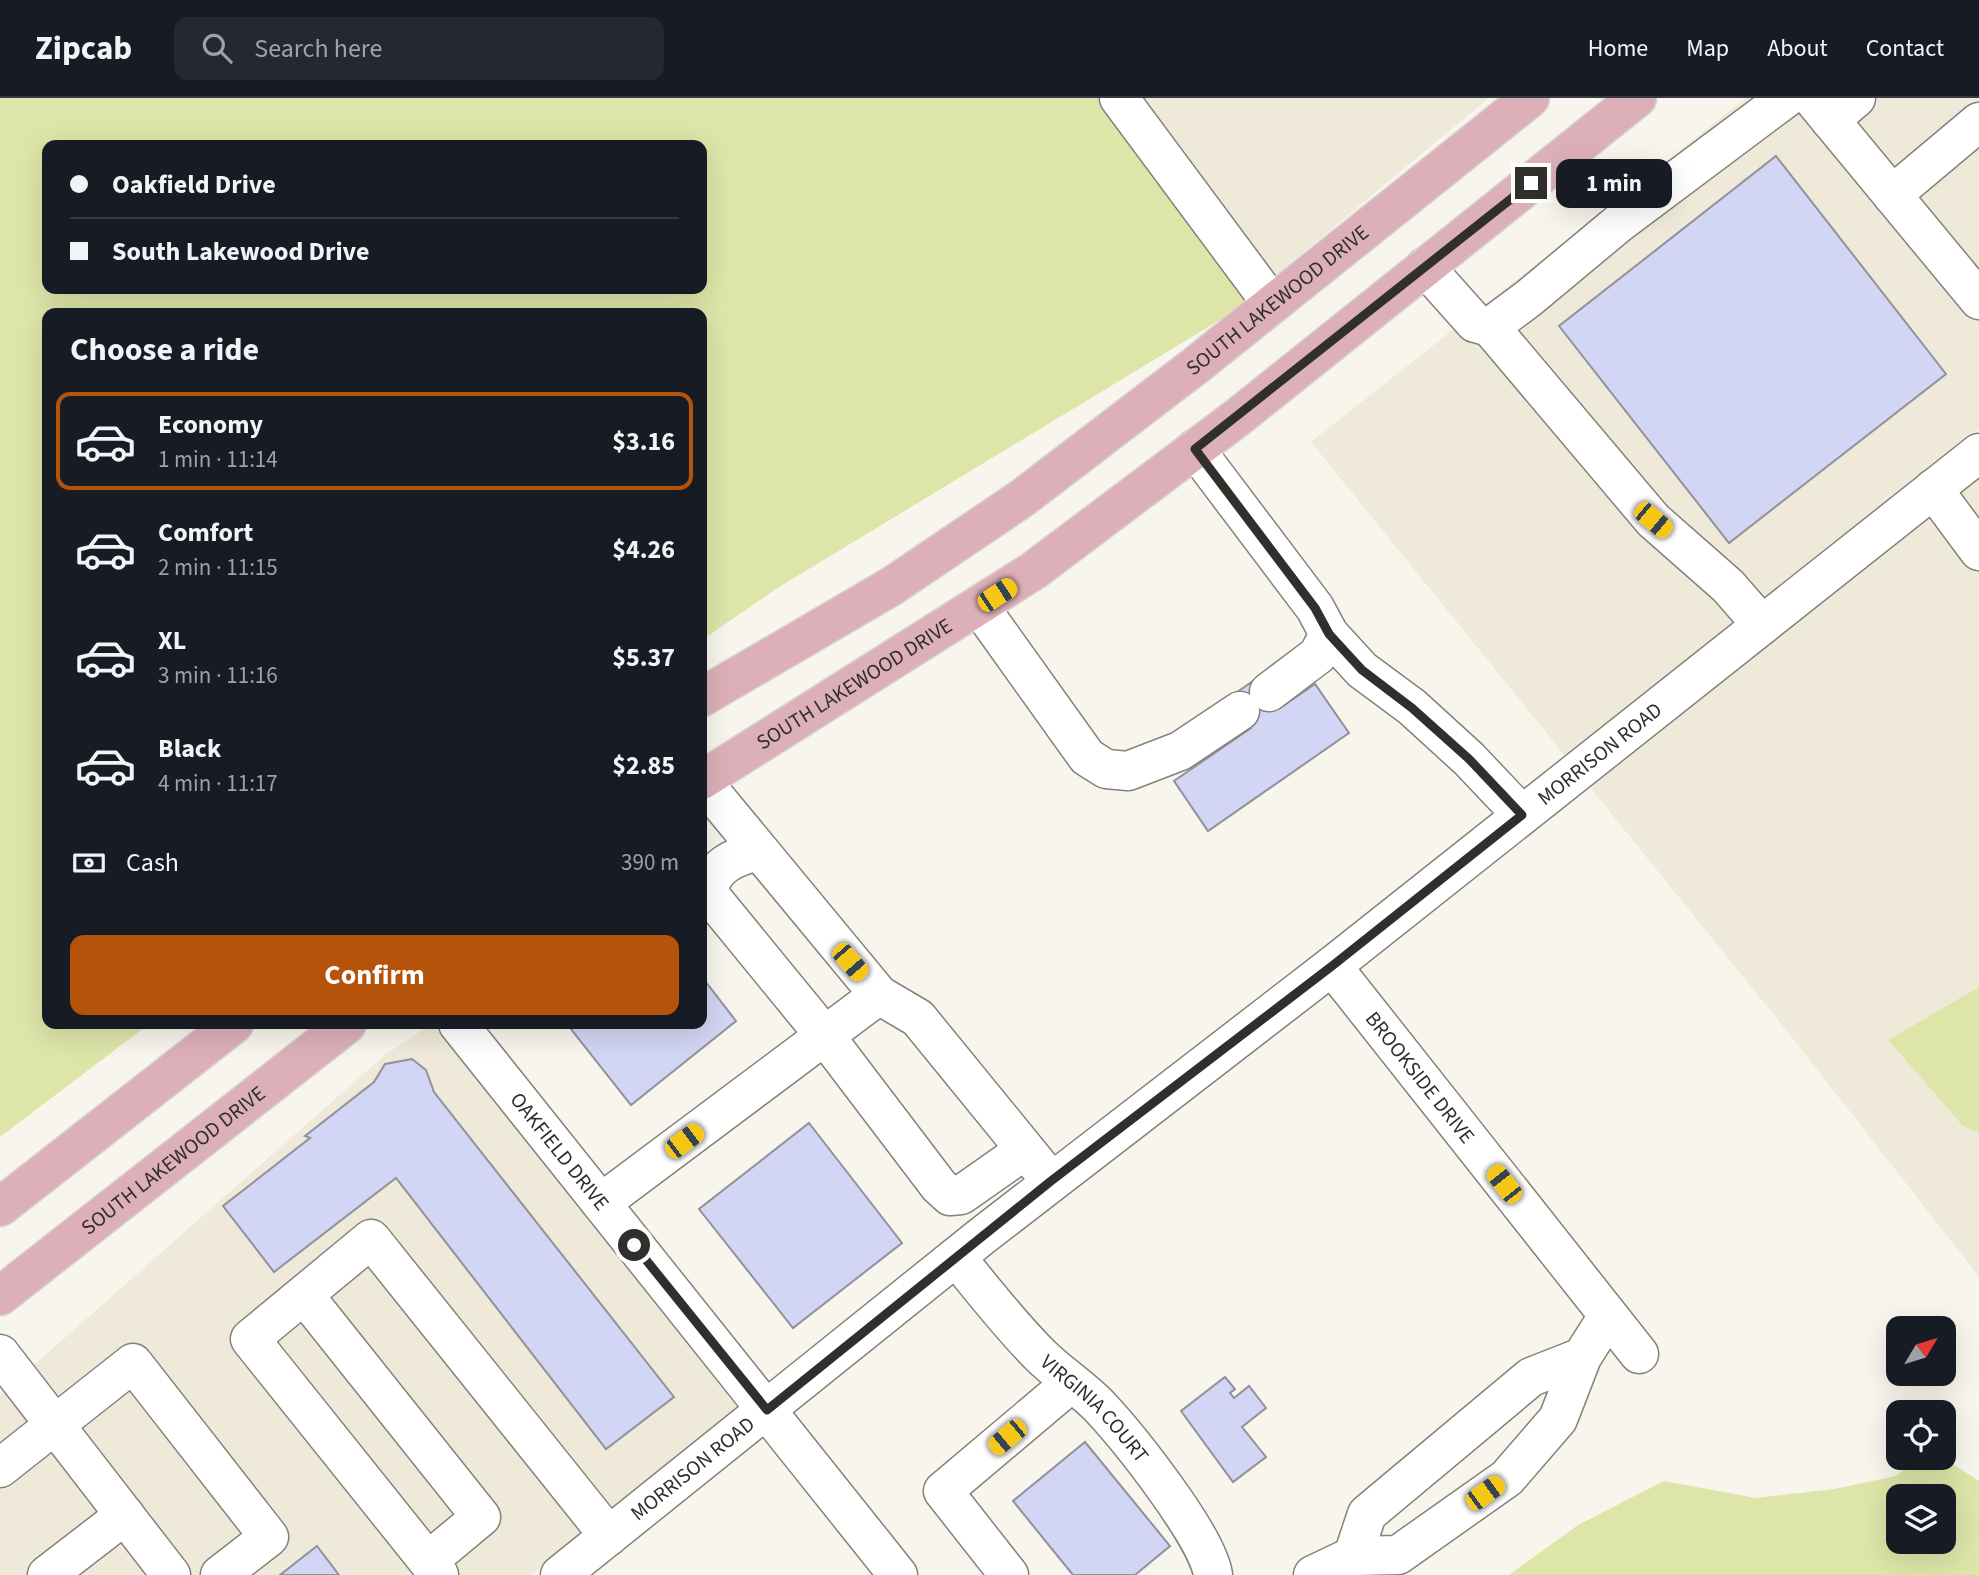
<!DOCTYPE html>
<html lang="en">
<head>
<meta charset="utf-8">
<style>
  :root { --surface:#171b24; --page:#242831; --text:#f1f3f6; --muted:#9ea1a6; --line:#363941; --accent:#b45309 }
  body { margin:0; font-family:"Source Sans 3",sans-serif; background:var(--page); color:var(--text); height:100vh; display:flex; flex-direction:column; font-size:26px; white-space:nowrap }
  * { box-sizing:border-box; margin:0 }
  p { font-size:23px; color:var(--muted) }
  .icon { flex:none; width:38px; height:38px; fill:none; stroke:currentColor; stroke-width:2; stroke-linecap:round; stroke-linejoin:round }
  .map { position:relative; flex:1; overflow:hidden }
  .details { position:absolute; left:42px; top:210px; width:665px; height:721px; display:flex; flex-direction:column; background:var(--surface); border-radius:14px; box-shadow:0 7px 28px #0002 }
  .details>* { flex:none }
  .guide { position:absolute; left:42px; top:42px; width:665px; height:154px; border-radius:14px; box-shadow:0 7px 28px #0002; display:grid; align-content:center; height:154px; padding:0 28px; background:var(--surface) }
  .needle { width:46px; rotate:52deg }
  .buttons { position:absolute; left:1886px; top:1218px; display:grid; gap:14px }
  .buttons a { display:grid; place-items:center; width:70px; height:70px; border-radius:14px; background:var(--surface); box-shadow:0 7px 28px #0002; font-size:35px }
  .end { position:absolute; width:32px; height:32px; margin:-16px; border:9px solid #302f2c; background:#fff; box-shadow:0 0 0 4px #fff }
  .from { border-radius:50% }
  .bubble { position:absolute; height:49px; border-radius:14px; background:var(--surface); box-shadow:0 7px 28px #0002; font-size:23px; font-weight:700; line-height:49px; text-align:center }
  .car { position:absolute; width:21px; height:42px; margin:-21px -10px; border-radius:9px; box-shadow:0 0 5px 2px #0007; background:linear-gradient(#f5c518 24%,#345 0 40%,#f5c518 0 76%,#345 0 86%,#f5c518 0) }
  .guide b { display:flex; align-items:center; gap:24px; height:66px; font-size:26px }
  .guide b+b { border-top:2px solid var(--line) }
  .guide i { width:18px; height:18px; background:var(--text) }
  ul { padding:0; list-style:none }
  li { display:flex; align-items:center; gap:21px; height:98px; margin:0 14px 10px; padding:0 14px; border:4px solid transparent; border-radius:14px }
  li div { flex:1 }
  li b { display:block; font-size:26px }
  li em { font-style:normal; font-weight:700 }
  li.on { border-color:var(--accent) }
  li>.icon { width:63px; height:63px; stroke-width:1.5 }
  h2 { padding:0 28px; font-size:32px; line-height:84px }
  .pay { display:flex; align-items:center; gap:18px; height:77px; padding:0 28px; font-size:26px }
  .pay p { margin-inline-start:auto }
  .action { display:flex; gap:14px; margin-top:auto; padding:14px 28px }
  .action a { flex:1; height:80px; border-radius:14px; background:var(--accent); color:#fff; font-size:28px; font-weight:700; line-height:80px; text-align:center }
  header { display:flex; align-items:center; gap:42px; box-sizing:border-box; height:98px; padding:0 35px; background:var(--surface); border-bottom:2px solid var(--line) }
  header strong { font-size:33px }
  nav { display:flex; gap:38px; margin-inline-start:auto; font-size:24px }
  .search { width:490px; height:63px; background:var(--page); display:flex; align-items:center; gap:18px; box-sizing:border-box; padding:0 24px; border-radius:14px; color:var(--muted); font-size:26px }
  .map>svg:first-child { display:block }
  .built { fill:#efe9d9 }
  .green { fill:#dde5a9; fill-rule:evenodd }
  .building { fill:#d2d5f3; stroke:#90919a; stroke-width:2 }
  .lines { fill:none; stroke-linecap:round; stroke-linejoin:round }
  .minor-casing { stroke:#84827a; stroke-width:41 }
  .major-casing { stroke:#d6d5d5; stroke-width:41 }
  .minor { stroke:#fff; stroke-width:38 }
  .major { stroke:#ddb0b9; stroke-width:38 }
  .route { stroke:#302f2c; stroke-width:9 }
  .labels { text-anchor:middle; stroke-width:6; stroke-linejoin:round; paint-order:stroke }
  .street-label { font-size:21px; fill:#302f2c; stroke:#fff }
</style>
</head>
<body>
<header>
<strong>Zipcab</strong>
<div class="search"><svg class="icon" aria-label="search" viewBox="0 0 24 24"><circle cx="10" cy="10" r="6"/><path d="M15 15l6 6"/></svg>Search here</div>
<nav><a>Home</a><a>Map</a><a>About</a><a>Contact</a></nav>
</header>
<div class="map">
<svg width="1979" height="1477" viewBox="0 0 1979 1477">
  <rect width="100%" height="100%" fill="#f8f5ec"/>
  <g class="built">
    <path d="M1116,0H1489L1259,191Z"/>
    <path d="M1746,0H1979V331L1566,659L1311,344Z"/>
    <path d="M1979,378V889L1888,942L1963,1028L1979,1035V1179L1791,938L1589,688Z"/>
    <path d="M432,926L739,1310L531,1477H0V1297L386,956Z"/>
  </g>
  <g class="green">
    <path d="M0,0H1116L1259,191L1223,220L779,489L702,542V215H47V926H149L0,1039ZM47,47H702V191H47Z"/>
    <path d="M1979,889V1035L1963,1028L1888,942Z"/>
    <path d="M1919,1360H1943L1979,1383V1477H1509L1578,1427L1664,1383L1756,1400L1834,1391L1896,1378ZM1944,1398V1444H1899V1398Z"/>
  </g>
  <g class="building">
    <path d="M1776,58L1946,276L1729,445L1559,228Z"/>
    <path d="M1259,579L1280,610L1315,586L1349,635L1208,733L1174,683L1251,630L1230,599Z"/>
    <path d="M702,879L736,923L631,1007L567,926H702Z"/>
    <path d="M412,961L426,972L434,994L674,1299L606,1351L396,1080L274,1174L223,1108L310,1040L305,1038L374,984L385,966Z"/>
    <path d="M809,1025L902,1145L793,1230L699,1111Z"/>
    <path d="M1225,1279L1235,1291L1230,1295L1234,1300L1249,1288L1266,1310L1242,1329L1266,1359L1233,1384L1181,1313Z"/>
    <path d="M1085,1344L1170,1448L1135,1477H1073L1013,1403Z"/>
    <path d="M317,1448L339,1477H280Z"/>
  </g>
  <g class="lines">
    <g class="minor-casing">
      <g id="minor">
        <path d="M1119,0L1272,206"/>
        <path d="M1812,0L1979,202"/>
        <path d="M1830,22L1856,0"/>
        <path d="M1892,97L1979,24"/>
        <path d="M1425,169L1475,225L1490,229L1529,200L1619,125L1786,0"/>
        <path d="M1490,229L1653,422L1728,488L1762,527"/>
        <path d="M1195,351L1315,510L1329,536L1318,557L1269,594"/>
        <path d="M1933,391L1979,453"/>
        <path d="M979,508L1087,659L1106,671L1128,673L1180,653L1240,613"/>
        <path d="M1329,536L1362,572L1412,609L1469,661L1522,717"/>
        <path d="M702,683L879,897L918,920L1042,1072"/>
        <path d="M758,753C734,759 712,768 708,795L825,938L939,1088L950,1098L961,1097L1025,1052"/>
        <path id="s1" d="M1332,868L1639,1256"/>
        <path id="s2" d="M458,926L898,1477"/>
        <path d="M601,1105L879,897"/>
        <path id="s3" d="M956,1159C983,1192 1009,1226 1040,1257C1059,1276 1082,1290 1100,1309C1129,1340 1208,1439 1213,1477"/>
        <path d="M304,1197L481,1419L428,1463"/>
        <path d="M0,1256L171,1477"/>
        <path d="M1582,1259L1558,1321L1507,1380L1398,1457L1353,1458L1367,1416L1531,1279L1582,1259L1608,1218"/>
        <path d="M0,1370L133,1265L269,1439L220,1477"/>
        <path d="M47,1477L125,1417"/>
        <path d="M439,1477L250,1241L371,1141L609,1438"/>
        <path id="s4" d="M560,1477L982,1138L1332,868L1979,355"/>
        <path d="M1009,1477L943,1393L1071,1285"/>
        <path d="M1313,1477L1353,1458"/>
      </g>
    </g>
    <g class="major-casing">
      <g id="major">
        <path id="s5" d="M702,599L892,488L1021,401L1195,268L1530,0"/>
        <path id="s6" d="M702,682L1033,473L1238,319L1637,0"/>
        <path d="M0,1109L234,926"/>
        <path id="s7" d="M0,1198L347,926"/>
      </g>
    </g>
    <use href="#minor" class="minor"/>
    <use href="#major" class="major"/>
  </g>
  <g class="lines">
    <path class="route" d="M634,1147L767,1312L1051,1083L1332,868L1522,717L1469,661L1412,610L1362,572L1329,536L1315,510L1195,351L1531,85"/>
  </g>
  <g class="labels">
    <g class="street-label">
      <text dy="7" stroke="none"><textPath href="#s5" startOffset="700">SOUTH LAKEWOOD DRIVE</textPath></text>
      <text dy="7" stroke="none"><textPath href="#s6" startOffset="180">SOUTH LAKEWOOD DRIVE</textPath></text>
      <text dy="7" stroke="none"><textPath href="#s4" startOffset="1325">MORRISON ROAD</textPath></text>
      <text dy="7" stroke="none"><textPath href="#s1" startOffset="142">BROOKSIDE DRIVE</textPath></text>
      <text dy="7" stroke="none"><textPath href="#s2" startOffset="163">OAKFIELD DRIVE</textPath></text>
      <text dy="7" stroke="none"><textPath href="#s7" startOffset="220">SOUTH LAKEWOOD DRIVE</textPath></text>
      <text dy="7" stroke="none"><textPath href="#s3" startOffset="206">VIRGINIA COURT</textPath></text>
      <text dy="7" stroke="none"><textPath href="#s4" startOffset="170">MORRISON ROAD</textPath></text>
    </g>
  </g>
</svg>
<div class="buttons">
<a><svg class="needle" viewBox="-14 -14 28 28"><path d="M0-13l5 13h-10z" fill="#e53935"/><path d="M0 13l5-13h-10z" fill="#9ea1a6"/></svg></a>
<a><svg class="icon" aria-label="locate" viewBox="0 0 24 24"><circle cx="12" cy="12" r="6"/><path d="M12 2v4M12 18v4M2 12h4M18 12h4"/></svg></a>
<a><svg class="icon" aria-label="layers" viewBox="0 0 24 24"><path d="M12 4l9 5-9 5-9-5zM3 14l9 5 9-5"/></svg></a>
</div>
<i class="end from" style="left:634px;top:1147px"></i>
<i class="end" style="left:1531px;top:85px"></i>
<div class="bubble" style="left:1556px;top:61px;width:116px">1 min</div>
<i class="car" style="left:1653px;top:422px;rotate:130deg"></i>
<i class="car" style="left:997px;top:497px;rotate:57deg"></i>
<i class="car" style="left:850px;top:864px;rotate:139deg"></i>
<i class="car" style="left:684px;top:1043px;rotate:53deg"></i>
<i class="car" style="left:1504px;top:1086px;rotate:322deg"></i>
<i class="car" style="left:1007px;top:1339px;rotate:230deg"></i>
<i class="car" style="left:1485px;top:1395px;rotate:54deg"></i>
<div class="guide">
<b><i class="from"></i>Oakfield Drive</b>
<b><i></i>South Lakewood Drive</b>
</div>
<section class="details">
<h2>Choose a ride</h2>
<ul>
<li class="on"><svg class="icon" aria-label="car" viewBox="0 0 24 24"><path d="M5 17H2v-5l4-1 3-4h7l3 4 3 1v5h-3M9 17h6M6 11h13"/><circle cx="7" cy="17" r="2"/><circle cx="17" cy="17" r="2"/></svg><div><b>Economy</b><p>1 min · 11:14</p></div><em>$3.16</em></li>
<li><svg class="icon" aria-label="car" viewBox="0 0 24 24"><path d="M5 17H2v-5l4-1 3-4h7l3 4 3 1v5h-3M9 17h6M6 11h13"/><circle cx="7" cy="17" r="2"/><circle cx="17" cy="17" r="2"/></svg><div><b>Comfort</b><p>2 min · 11:15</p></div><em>$4.26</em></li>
<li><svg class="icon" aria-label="car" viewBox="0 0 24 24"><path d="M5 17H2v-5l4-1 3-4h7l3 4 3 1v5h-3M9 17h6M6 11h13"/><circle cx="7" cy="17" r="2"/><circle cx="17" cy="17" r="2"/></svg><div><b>XL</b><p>3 min · 11:16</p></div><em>$5.37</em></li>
<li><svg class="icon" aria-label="car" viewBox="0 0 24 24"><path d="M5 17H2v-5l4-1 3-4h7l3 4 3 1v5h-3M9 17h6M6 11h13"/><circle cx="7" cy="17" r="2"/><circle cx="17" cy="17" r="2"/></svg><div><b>Black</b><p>4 min · 11:17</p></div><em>$2.85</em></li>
</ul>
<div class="pay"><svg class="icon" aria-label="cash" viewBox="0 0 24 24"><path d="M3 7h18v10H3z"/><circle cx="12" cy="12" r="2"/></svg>Cash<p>390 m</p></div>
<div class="action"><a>Confirm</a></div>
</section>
</div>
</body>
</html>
